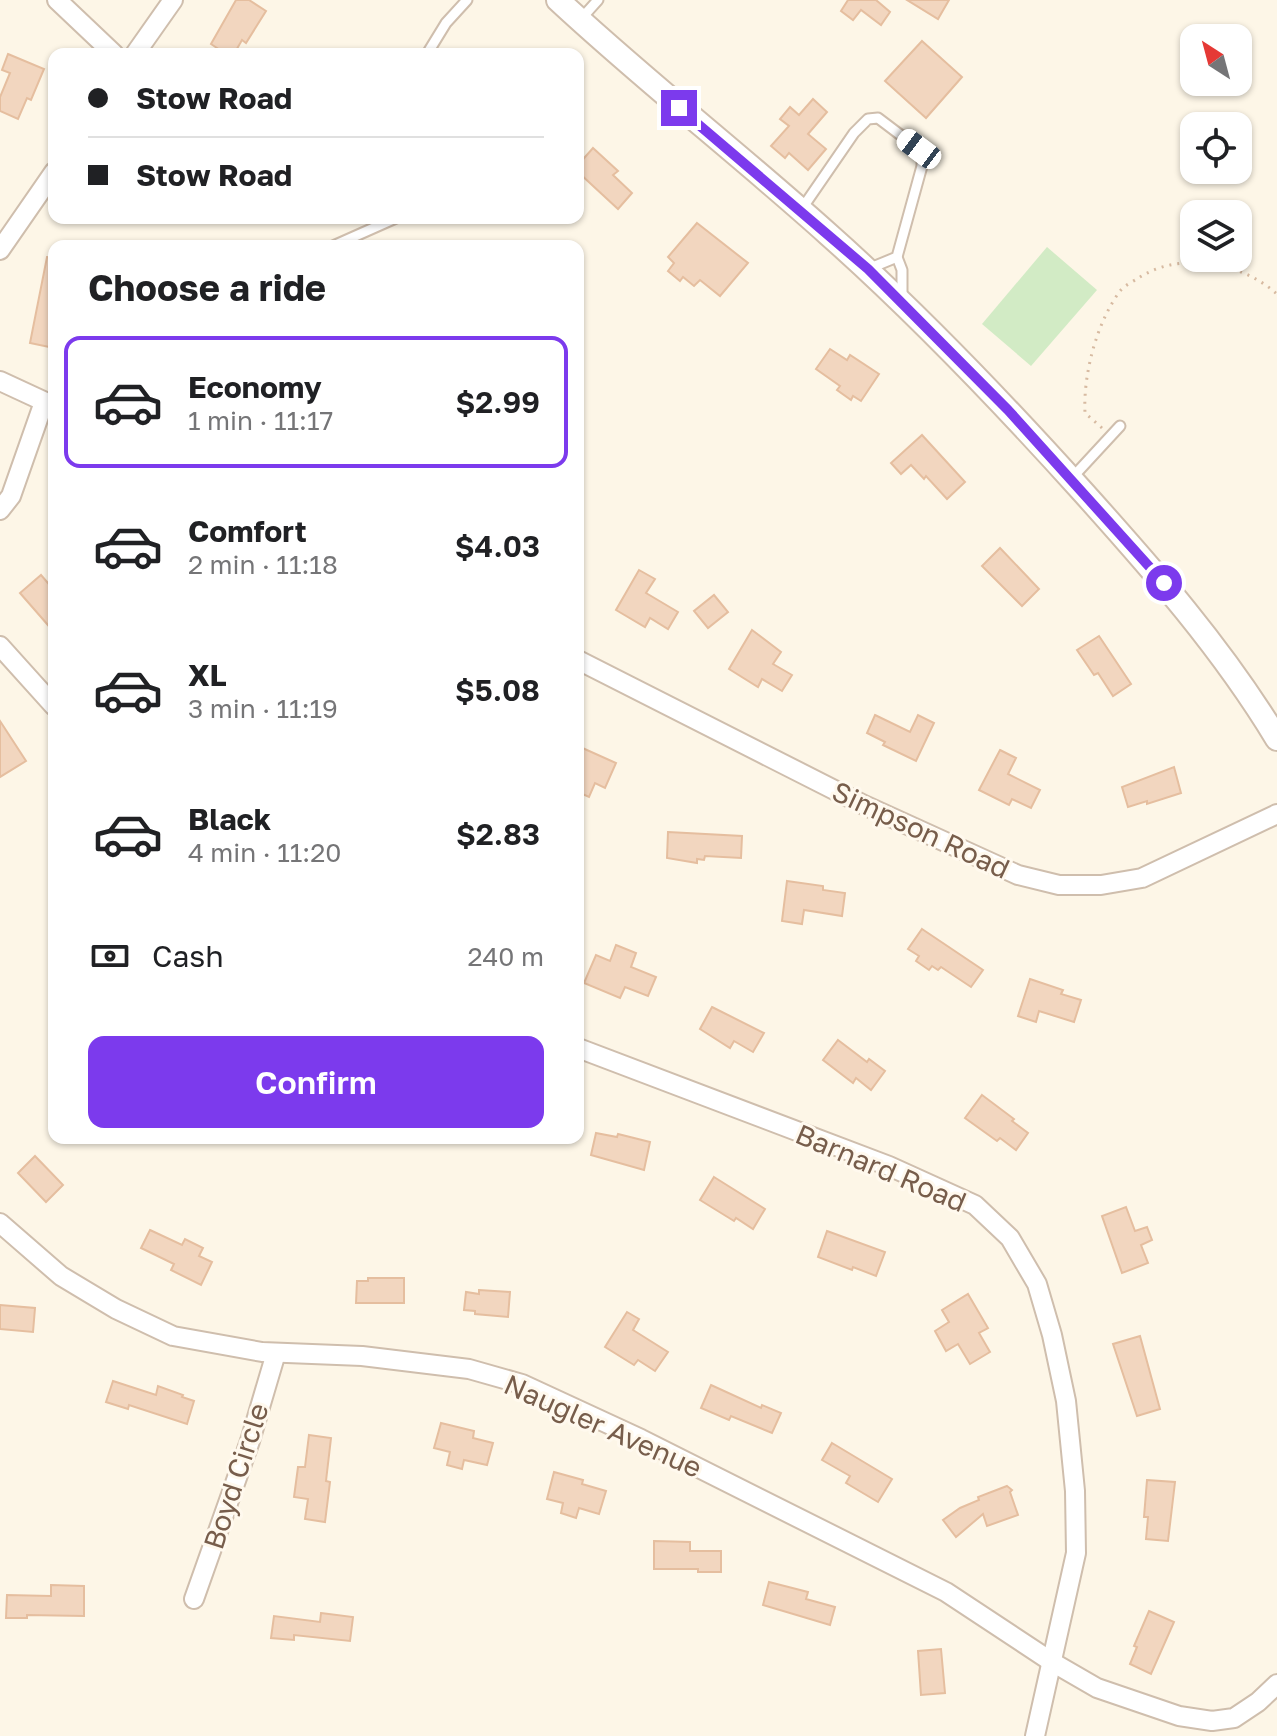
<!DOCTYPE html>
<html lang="en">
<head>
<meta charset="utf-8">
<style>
  :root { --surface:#fff; --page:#f6f6f6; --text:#202124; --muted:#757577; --line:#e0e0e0; --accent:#7c3aed }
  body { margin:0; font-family:"Golos Text",sans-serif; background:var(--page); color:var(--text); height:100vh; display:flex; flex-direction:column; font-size:30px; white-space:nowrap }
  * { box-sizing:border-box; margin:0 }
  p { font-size:26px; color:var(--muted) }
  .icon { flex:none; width:44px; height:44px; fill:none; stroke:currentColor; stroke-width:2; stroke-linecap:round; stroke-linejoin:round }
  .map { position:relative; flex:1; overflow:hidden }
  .drawer { position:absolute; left:48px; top:240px; width:536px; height:904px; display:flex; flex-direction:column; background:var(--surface); border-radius:16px; box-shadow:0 2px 6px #0004 }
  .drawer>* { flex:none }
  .top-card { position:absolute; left:48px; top:48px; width:536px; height:176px; border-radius:16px; box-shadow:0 2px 6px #0004; display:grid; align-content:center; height:176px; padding:0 40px; background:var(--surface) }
  .needle { width:52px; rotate:324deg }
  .controls { position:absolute; left:1180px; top:24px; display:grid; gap:16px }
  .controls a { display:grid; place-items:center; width:72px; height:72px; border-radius:16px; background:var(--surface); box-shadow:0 2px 6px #0004; font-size:40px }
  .end { position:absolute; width:36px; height:36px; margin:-18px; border:10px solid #7c3aed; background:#fff; box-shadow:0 0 0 4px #fff }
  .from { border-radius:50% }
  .car { position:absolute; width:24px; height:48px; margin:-24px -12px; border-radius:10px; box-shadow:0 0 6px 2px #0007; background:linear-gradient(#fff 24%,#345 0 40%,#fff 0 76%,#345 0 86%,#fff 0) }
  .top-card b { display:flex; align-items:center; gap:28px; height:76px; font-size:30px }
  .top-card b+b { border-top:2px solid var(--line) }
  .top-card i { width:20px; height:20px; background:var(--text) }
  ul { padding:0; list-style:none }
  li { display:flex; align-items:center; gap:24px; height:132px; margin:0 16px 12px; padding:0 24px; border:4px solid transparent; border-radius:16px }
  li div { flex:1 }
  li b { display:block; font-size:30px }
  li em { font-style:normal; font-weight:600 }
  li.active { border-color:var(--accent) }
  li>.icon { width:72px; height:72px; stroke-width:1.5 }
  h2 { padding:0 40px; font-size:36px; line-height:96px }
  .pay { display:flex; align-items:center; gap:20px; height:88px; padding:0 40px; font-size:30px }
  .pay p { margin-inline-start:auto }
  .button { display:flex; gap:16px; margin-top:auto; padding:16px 40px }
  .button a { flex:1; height:92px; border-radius:16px; background:var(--accent); color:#fff; font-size:32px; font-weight:600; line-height:92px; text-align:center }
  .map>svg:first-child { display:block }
  .green { fill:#d2ebc5 }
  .building { fill:#f2d6bf; stroke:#e5be9f; stroke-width:2 }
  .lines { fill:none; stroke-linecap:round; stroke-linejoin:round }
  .service-casing { stroke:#cfbead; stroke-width:13 }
  .minor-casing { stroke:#cfbead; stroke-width:22 }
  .tertiary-casing { stroke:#cfbead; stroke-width:26 }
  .path { stroke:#d7baa1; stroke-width:3; stroke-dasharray:2 6; stroke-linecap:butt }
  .service { stroke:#fff; stroke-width:9 }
  .minor { stroke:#fff; stroke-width:18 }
  .tertiary { stroke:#fff; stroke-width:22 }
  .route { stroke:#7c3aed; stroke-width:10 }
  .labels { text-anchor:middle; stroke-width:6; stroke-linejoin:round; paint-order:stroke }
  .street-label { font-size:28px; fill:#775d4b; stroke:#fff9ee }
</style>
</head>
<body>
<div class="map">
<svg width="1277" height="1736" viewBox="0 0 1277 1736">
  <rect width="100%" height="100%" fill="#fdf6e7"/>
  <path class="green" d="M1047,247L1097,290L1031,366L982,324Z"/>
  <g class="building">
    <path d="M236,0H249L266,11L246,43L242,40L234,54H226L211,44Z"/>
    <path d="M848,0H876L890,12L881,25L861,10L853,20L841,11Z"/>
    <path d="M907,0H949L938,19Z"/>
    <path d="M922,41L962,77L926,118L885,81Z"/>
    <path d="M8,54L44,69L31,100L27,98L18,119L0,111V97L10,73L2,70Z"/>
    <path d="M813,99L827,112L808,134L826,149L808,170L789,153L785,158L771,146L789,126L780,119L790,107L799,115Z"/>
    <path d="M593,148L618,171L613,175L632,193L618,209L578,172V165Z"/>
    <path d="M697,223L748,263L720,296L700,280L694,286L683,277L680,281L668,271L674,263L668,257Z"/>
    <path d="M47,257L54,258V348L30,343Z"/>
    <path d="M830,349L847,360L850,355L879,374L861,401L853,396L851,400L837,390L840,386L816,369Z"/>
    <path d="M922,435L965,482L947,499L926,476L924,479L911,465L901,474L891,463Z"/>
    <path d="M1000,548L1039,589L1022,606L982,566Z"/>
    <path d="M639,570L655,579L646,593L678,612L668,629L650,618L645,627L616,610Z"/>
    <path d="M41,575L54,590V632L20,593Z"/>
    <path d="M714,595L728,612L708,628L694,611Z"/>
    <path d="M752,630L781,652L773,664L792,675L782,691L762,679L758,687L729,669Z"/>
    <path d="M1099,636L1131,684L1113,696L1098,673L1094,675L1077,650Z"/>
    <path d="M875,715L910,732L918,715L934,723L916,761L883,745L885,742L867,733Z"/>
    <path d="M0,721L26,761L0,777Z"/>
    <path d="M578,746L616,763L605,788L595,783L589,797L578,792Z"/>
    <path d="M1000,750L1016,758L1008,774L1040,790L1031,808L1012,799L1009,805L979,790Z"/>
    <path d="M1174,767L1181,793L1147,804V801L1128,807L1122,787Z"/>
    <path d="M668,832L742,836L741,858L705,856L704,860L697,859V863L667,858Z"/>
    <path d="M787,881L823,886V890L845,893L842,916L804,910L802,924L782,921Z"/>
    <path d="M922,929L983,970L971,987L941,967L938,970L932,966L929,970L916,961L919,956L908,949Z"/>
    <path d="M616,945L636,953L631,967L656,977L648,996L625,987L620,998L584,983L596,955L610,961Z"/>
    <path d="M1030,979L1063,990L1061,994L1081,1000L1074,1022L1039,1011L1036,1022L1018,1016Z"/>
    <path d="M712,1007L764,1033L753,1052L734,1041L730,1048L700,1029Z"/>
    <path d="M838,1040L867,1062L869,1059L885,1071L871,1090L856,1078L853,1083L823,1060Z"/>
    <path d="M982,1095L1014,1119L1012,1121L1028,1133L1016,1150L1000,1138L997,1141L965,1118Z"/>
    <path d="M596,1133L617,1137L618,1134L650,1142L644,1170L591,1155Z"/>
    <path d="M35,1156L63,1185L46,1202L18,1173Z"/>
    <path d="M714,1177L765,1209L753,1229L736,1218L734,1221L700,1200Z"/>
    <path d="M1126,1207L1135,1231L1147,1227L1152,1240L1141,1245L1148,1263L1122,1273L1102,1216Z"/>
    <path d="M150,1230L182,1245L185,1239L203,1248L199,1256L212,1262L201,1285L171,1270L174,1264L141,1248Z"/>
    <path d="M827,1231L885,1252L876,1276L853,1267L852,1270L818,1257Z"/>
    <path d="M368,1278H404V1303H356L357,1281H368Z"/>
    <path d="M479,1290L510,1292L508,1317L475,1314V1311L464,1310L466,1292L479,1294Z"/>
    <path d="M968,1294L988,1328L979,1333L990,1352L970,1364L958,1344L946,1351L935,1331L949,1322L942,1310Z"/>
    <path d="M0,1305L35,1308L33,1332L0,1329Z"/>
    <path d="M627,1312L639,1319L633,1330L668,1352L655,1371L638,1360L634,1365L605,1347Z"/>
    <path d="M1140,1336L1160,1409L1137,1416L1113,1344Z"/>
    <path d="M113,1381L156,1395L158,1386L183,1395L182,1397L194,1401L187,1424L129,1405L128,1409L106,1402Z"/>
    <path d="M711,1385L761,1408L762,1405L781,1413L772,1433L731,1416L729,1420L701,1408Z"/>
    <path d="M441,1423L474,1431L473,1438L493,1443L487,1465L464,1460L462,1469L447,1465L450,1452L434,1448Z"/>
    <path d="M309,1435L331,1438L326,1481L330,1482L325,1522L305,1519L308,1499L294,1497L298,1467H305Z"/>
    <path d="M832,1443L892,1479L878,1502L846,1483L850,1476L822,1460Z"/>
    <path d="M554,1472L583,1480L582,1484L606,1491L599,1514L579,1508L576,1518L561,1513L563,1503L547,1499Z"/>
    <path d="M1147,1480L1175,1482L1168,1541L1146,1539L1148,1517H1144Z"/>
    <path d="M1007,1486L1012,1490L1010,1492L1018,1515L987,1526L983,1514L956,1537L943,1520L960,1508L979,1500L978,1497Z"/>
    <path d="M654,1541L690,1542V1551H721V1572H698V1569H654Z"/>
    <path d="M769,1582L808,1592L806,1599L835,1607L830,1625L763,1605Z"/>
    <path d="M51,1585L84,1586V1616L27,1615V1618H6L7,1595L51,1596Z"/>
    <path d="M1149,1611L1174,1622L1151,1674L1130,1664L1137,1647L1134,1646Z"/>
    <path d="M321,1613L353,1617L350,1641L294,1635V1640L271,1638L274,1616L320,1622Z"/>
    <path d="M941,1649L945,1693L921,1695L918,1651Z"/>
  </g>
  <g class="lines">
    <g class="service-casing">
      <g id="service">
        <path d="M580,20L598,0"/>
        <path d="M427,54L446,23L467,0"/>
        <path d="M801,210L854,133L868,119L878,118L919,149L922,154V166L897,257L868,269"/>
        <path d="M333,246L396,218"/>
        <path d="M897,257L902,270V297"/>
        <path d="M1071,479L1120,426"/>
      </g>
    </g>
    <g class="minor-casing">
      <g id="minor">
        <path d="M57,0L114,54"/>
        <path d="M135,54L173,0"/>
        <path d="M0,250L54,172"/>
        <path d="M0,381L54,406"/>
        <path d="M0,510L11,496L44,402"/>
        <path d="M0,646L54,706"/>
        <path d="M578,660L864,805L1018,875L1059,885H1101L1142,878L1277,814"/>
        <path d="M578,1048L889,1166L975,1205L1010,1238L1037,1284L1052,1335L1066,1401L1075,1491L1076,1553L1035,1736"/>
        <path d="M0,1223L61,1276L116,1309L173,1336L262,1352L362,1356L469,1369L522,1384L641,1439L946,1592L1052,1662L1097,1688L1179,1716L1212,1721L1234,1718L1258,1702L1277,1684"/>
        <path d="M194,1599L250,1441L276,1353"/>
      </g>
    </g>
    <g class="tertiary-casing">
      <path id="tertiary" d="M558,0C645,81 739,154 828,234C918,314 1002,402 1083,492C1153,570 1222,648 1277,739"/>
    </g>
    <path class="path" d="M1102,428L1085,413C1083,374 1097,322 1120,291C1125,285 1134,281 1140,277C1182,251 1241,262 1277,294"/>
    <use href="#service" class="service"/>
    <use href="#minor" class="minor"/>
    <use href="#tertiary" class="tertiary"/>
  </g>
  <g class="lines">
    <path class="route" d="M679,108L868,269L1008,410L1164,583"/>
  </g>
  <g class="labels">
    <g class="street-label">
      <text transform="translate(921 830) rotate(25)" y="10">Simpson Road</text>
      <text transform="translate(881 1168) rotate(23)" y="10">Barnard Road</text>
      <text transform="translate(603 1426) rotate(24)" y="10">Naugler Avenue</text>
      <text transform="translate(236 1476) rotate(-72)" y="10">Boyd Circle</text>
    </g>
  </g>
</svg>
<div class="controls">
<a><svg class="needle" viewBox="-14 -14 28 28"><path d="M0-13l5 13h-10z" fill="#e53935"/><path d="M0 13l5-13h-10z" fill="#757577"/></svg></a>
<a><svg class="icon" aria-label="locate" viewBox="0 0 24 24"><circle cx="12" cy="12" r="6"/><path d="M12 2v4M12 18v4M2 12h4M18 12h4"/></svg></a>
<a><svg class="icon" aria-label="layers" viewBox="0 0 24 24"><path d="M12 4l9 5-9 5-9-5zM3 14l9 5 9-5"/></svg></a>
</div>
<i class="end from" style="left:1164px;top:583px"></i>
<i class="end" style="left:679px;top:108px"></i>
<i class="car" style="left:919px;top:149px;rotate:307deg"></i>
<div class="top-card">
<b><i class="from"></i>Stow Road</b>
<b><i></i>Stow Road</b>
</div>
<section class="drawer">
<h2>Choose a ride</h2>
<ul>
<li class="active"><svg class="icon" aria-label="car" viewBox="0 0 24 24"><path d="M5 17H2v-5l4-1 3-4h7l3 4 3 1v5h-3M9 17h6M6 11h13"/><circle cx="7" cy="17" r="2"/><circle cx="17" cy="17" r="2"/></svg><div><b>Economy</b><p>1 min · 11:17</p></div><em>$2.99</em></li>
<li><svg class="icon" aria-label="car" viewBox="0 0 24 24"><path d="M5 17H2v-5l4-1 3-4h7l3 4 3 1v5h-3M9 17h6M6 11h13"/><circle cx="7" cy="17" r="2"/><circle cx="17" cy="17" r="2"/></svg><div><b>Comfort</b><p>2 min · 11:18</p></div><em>$4.03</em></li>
<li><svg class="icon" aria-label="car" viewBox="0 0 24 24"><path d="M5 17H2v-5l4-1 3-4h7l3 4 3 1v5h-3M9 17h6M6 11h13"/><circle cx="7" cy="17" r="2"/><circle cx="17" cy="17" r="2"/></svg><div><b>XL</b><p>3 min · 11:19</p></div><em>$5.08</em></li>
<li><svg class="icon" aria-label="car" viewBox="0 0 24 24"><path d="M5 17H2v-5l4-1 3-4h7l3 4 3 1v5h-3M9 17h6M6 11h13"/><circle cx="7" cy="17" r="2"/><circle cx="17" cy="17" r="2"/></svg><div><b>Black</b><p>4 min · 11:20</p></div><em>$2.83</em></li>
</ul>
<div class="pay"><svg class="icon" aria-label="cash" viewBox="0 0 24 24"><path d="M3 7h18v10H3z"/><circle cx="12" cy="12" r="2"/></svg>Cash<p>240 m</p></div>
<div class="button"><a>Confirm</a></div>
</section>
</div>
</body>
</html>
